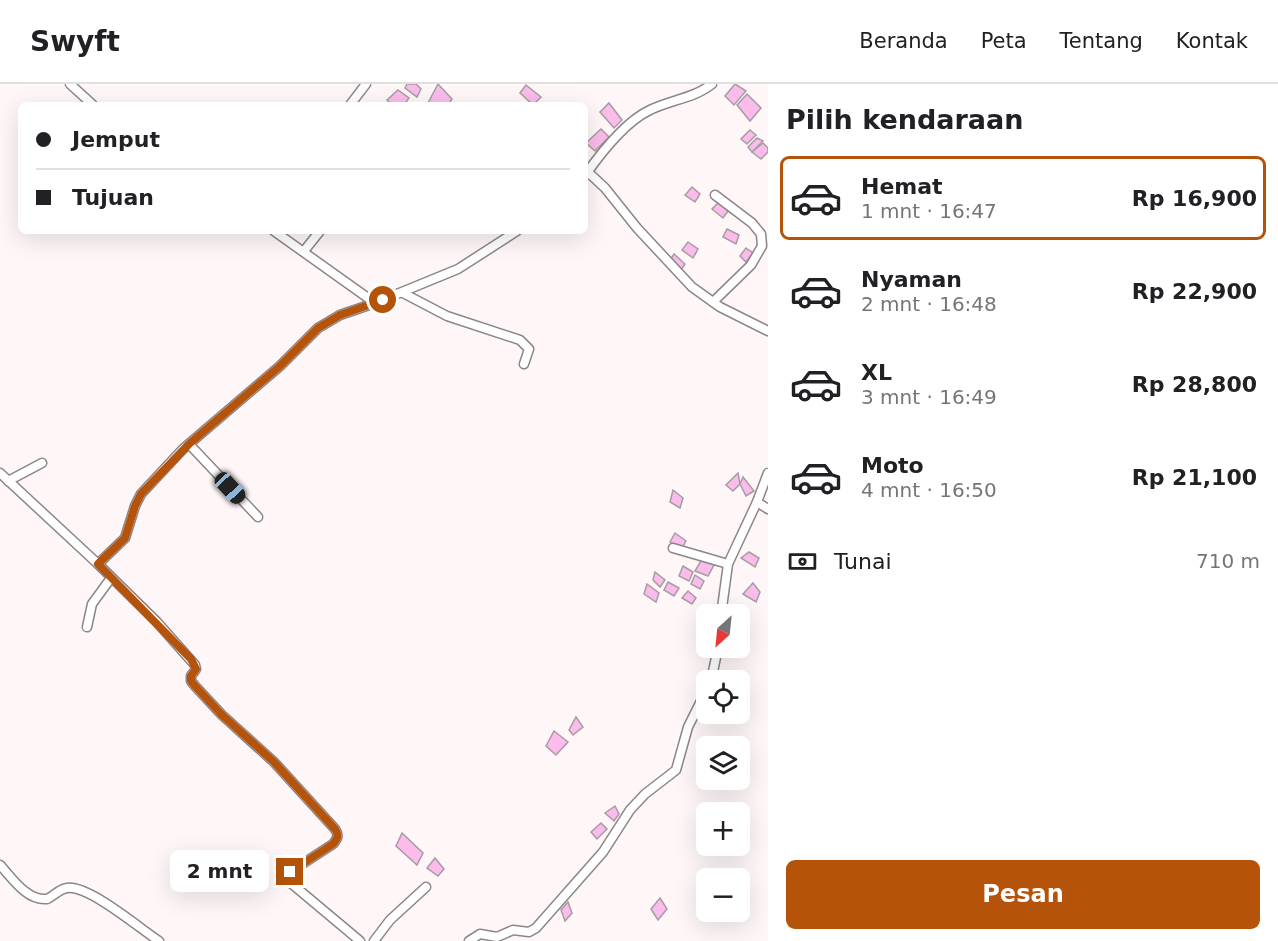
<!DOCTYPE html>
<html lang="id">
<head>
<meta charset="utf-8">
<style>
  :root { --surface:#fff; --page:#f2f2f2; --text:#202124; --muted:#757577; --line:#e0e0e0; --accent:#b45309 }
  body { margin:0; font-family:"DejaVu Sans",sans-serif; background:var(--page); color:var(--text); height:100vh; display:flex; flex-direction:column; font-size:22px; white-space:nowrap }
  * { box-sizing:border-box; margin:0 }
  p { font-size:20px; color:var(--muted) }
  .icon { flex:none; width:33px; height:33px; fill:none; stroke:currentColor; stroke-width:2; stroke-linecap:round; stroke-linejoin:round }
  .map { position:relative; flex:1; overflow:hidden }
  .sheet { display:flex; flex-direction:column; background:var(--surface); width:510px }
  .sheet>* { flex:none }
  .guide { position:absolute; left:18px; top:18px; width:570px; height:132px; border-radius:9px; box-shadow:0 6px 24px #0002; display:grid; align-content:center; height:132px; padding:0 18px; background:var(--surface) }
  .needle { width:39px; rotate:207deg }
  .fabs { position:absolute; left:696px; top:520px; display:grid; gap:12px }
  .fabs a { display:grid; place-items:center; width:54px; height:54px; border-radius:9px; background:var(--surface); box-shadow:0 6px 24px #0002; font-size:30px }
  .end { position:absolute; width:27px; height:27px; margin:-14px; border:8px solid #b45309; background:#fff; box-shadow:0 0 0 3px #fff }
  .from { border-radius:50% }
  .bubble { position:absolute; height:42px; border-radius:9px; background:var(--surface); box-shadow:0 6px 24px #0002; font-size:20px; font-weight:800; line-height:42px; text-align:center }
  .car { position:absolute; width:18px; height:36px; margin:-18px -9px; border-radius:8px; box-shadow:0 0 4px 2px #0007; background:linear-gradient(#222 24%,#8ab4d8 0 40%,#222 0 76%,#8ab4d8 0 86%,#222 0) }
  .guide b { display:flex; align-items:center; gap:21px; height:57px; font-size:22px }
  .guide b+b { border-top:2px solid var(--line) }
  .guide i { width:15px; height:15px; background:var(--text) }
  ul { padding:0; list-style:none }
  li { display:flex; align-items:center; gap:18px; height:84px; margin:0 12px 9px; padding:0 6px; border:3px solid transparent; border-radius:9px }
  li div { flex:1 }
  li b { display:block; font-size:22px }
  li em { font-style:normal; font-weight:800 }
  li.current { border-color:var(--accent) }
  li>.icon { width:54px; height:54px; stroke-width:1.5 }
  h2 { padding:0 18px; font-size:27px; line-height:72px }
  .pay { display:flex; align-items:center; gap:15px; height:66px; padding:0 18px; font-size:22px }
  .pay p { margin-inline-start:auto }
  .button { display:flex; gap:12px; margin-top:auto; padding:12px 18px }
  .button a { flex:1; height:69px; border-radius:9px; background:var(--accent); color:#fff; font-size:24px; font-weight:800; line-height:69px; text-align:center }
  header { display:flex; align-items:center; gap:36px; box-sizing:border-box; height:84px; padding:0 30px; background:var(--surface); border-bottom:2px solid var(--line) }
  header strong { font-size:28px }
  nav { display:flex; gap:33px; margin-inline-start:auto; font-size:21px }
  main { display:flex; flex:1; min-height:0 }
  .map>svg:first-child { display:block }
  .building { fill:#fbbbeb; stroke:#a49da2; stroke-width:1.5 }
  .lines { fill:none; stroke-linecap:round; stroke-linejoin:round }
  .minor-casing { stroke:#8d8588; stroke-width:11 }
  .minor { stroke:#fff; stroke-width:8 }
  .route { stroke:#b45309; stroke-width:8 }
</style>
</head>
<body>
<header>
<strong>Swyft</strong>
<nav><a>Beranda</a><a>Peta</a><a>Tentang</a><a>Kontak</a></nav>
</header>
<main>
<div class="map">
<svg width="768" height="857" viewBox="0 0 768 857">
  <rect width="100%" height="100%" fill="#fff6f8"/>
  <g class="building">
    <path d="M407,0H416L421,5L417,13L405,4Z"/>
    <path d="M438,0L452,15L448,21H430L428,19Z"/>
    <path d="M735,0L746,7L734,21L725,12Z"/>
    <path d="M526,1L541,13L533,21L520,9Z"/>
    <path d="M398,6L409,14L404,21H392L387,16Z"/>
    <path d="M747,10L761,24L750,37L737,21Z"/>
    <path d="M609,19L622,36L614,44L600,28Z"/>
    <path d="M601,45L609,53L595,67L586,59Z"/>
    <path d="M750,46L756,51L747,60L741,55Z"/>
    <path d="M757,54L763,57L752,68L748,63Z"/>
    <path d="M763,59L768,64V68L761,75L752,68Z"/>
    <path d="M692,103L700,110L695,118L685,111Z"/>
    <path d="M719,118L728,127L723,134L712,125Z"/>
    <path d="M727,145L739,151L736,160L723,153Z"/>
    <path d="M688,158L698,165L693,174L682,166Z"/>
    <path d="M746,164L753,169L746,178L740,172Z"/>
    <path d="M674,170L685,180L680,187L670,176Z"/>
    <path d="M738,389L740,400L733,407L726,401Z"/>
    <path d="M743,393L754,407L746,412L740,400Z"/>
    <path d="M673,406L683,414L680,424L670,418Z"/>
    <path d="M675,449L686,457L681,466L670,458Z"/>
    <path d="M749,468L759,474L755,483L741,474Z"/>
    <path d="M702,475L714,481L708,492L695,487Z"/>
    <path d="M683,482L693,488L689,497L679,492Z"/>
    <path d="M655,488L665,496L660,503L653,496Z"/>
    <path d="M695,491L704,497L700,505L691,500Z"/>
    <path d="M668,498L679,504L674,512L664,506Z"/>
    <path d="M753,499L760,508L756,518L743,510Z"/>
    <path d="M647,500L659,509L656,518L644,510Z"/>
    <path d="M688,507L696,514L692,520L682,514Z"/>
    <path d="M576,633L583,643L573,651L569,646Z"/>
    <path d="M554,647L568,658L556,671L546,662Z"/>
    <path d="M615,722L619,730L614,737L605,729Z"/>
    <path d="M601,739L607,745L597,755L591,748Z"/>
    <path d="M402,749L423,769L417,781L396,762Z"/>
    <path d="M435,774L444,785L438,792L427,784Z"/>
    <path d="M660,814L667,825L658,836L651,825Z"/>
    <path d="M568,818L572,829L565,837L561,826Z"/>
  </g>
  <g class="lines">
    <g class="minor-casing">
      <g id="minor">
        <path d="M70,0L93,21"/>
        <path d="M350,21L366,0"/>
        <path d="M586,90C601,69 624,39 648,27C669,16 693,15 712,0"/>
        <path d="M585,91L590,90L605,104L637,144L692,203L720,223L768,247"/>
        <path d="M274,147L375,219L458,185L517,147"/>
        <path d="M304,167L320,147"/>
        <path d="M403,209L447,232L520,256L529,265L524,280"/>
        <path d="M713,218L751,181L762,162L761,150L752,139L715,111"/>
        <path d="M189,360L258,433"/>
        <path d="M0,389L98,480L156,537L195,581L196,585L191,592V597L195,602L222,631L274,678L335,745C339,751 338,754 333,760L290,788L286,795L360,857"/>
        <path d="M8,397L42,379"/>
        <path d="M757,418L768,425"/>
        <path d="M673,464L728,480"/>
        <path d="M98,480L125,454L135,422L141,410L183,365L280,282L318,244L340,231L375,219"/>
        <path d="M721,531L728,480L757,418L768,389"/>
        <path d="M87,543L92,520L111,494"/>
        <path d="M711,597L718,564"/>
        <path d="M0,781C12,794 27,817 47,815C54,812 59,805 67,804C89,801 139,844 159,857"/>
        <path d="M374,857L390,836L426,803"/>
        <path d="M469,857L480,850L497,853L513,846L529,848L536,844L603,768L630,726L645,710L676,686L688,643L706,607"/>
      </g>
    </g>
    <use href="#minor" class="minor"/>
  </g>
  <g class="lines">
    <path class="route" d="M290,788L333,760C338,754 339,751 335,745L274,678L222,631L195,602L191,597V592L196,585L191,575L98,480L125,454L135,422L141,410L189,360L280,282L318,244L340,231L383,216"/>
  </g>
</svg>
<div class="fabs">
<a><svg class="needle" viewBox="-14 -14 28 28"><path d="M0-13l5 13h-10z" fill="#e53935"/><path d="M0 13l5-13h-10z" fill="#757577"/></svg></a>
<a><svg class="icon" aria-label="locate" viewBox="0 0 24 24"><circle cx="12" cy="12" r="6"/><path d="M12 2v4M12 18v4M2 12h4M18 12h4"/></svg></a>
<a><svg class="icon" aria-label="layers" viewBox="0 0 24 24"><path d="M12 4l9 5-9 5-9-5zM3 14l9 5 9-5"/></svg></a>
<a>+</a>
<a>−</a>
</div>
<i class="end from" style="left:383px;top:216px"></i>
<i class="end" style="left:290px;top:788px"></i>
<div class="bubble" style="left:170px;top:766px;width:99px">2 mnt</div>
<i class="car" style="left:230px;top:404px;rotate:137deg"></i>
<div class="guide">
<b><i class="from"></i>Jemput</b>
<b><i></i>Tujuan</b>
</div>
</div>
<section class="sheet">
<h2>Pilih kendaraan</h2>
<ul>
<li class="current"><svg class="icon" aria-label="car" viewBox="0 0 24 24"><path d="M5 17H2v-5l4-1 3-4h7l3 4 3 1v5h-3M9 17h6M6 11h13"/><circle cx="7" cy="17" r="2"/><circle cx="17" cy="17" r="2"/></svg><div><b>Hemat</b><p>1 mnt · 16:47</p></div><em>Rp 16,900</em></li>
<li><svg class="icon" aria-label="car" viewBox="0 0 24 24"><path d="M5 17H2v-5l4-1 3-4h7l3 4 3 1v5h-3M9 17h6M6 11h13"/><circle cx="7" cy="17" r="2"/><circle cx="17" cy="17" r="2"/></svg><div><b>Nyaman</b><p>2 mnt · 16:48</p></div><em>Rp 22,900</em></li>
<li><svg class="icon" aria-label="car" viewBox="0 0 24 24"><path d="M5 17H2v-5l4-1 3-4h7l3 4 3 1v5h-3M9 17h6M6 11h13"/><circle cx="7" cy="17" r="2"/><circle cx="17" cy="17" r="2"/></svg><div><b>XL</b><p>3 mnt · 16:49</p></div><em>Rp 28,800</em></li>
<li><svg class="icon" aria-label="car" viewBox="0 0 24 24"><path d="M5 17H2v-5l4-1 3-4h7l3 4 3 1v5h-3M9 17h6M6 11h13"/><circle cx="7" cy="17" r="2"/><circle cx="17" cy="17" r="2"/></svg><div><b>Moto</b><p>4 mnt · 16:50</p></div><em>Rp 21,100</em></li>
</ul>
<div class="pay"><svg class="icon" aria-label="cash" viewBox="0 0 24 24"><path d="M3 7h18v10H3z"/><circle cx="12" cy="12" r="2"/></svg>Tunai<p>710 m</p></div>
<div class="button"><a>Pesan</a></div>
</section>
</main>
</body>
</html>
